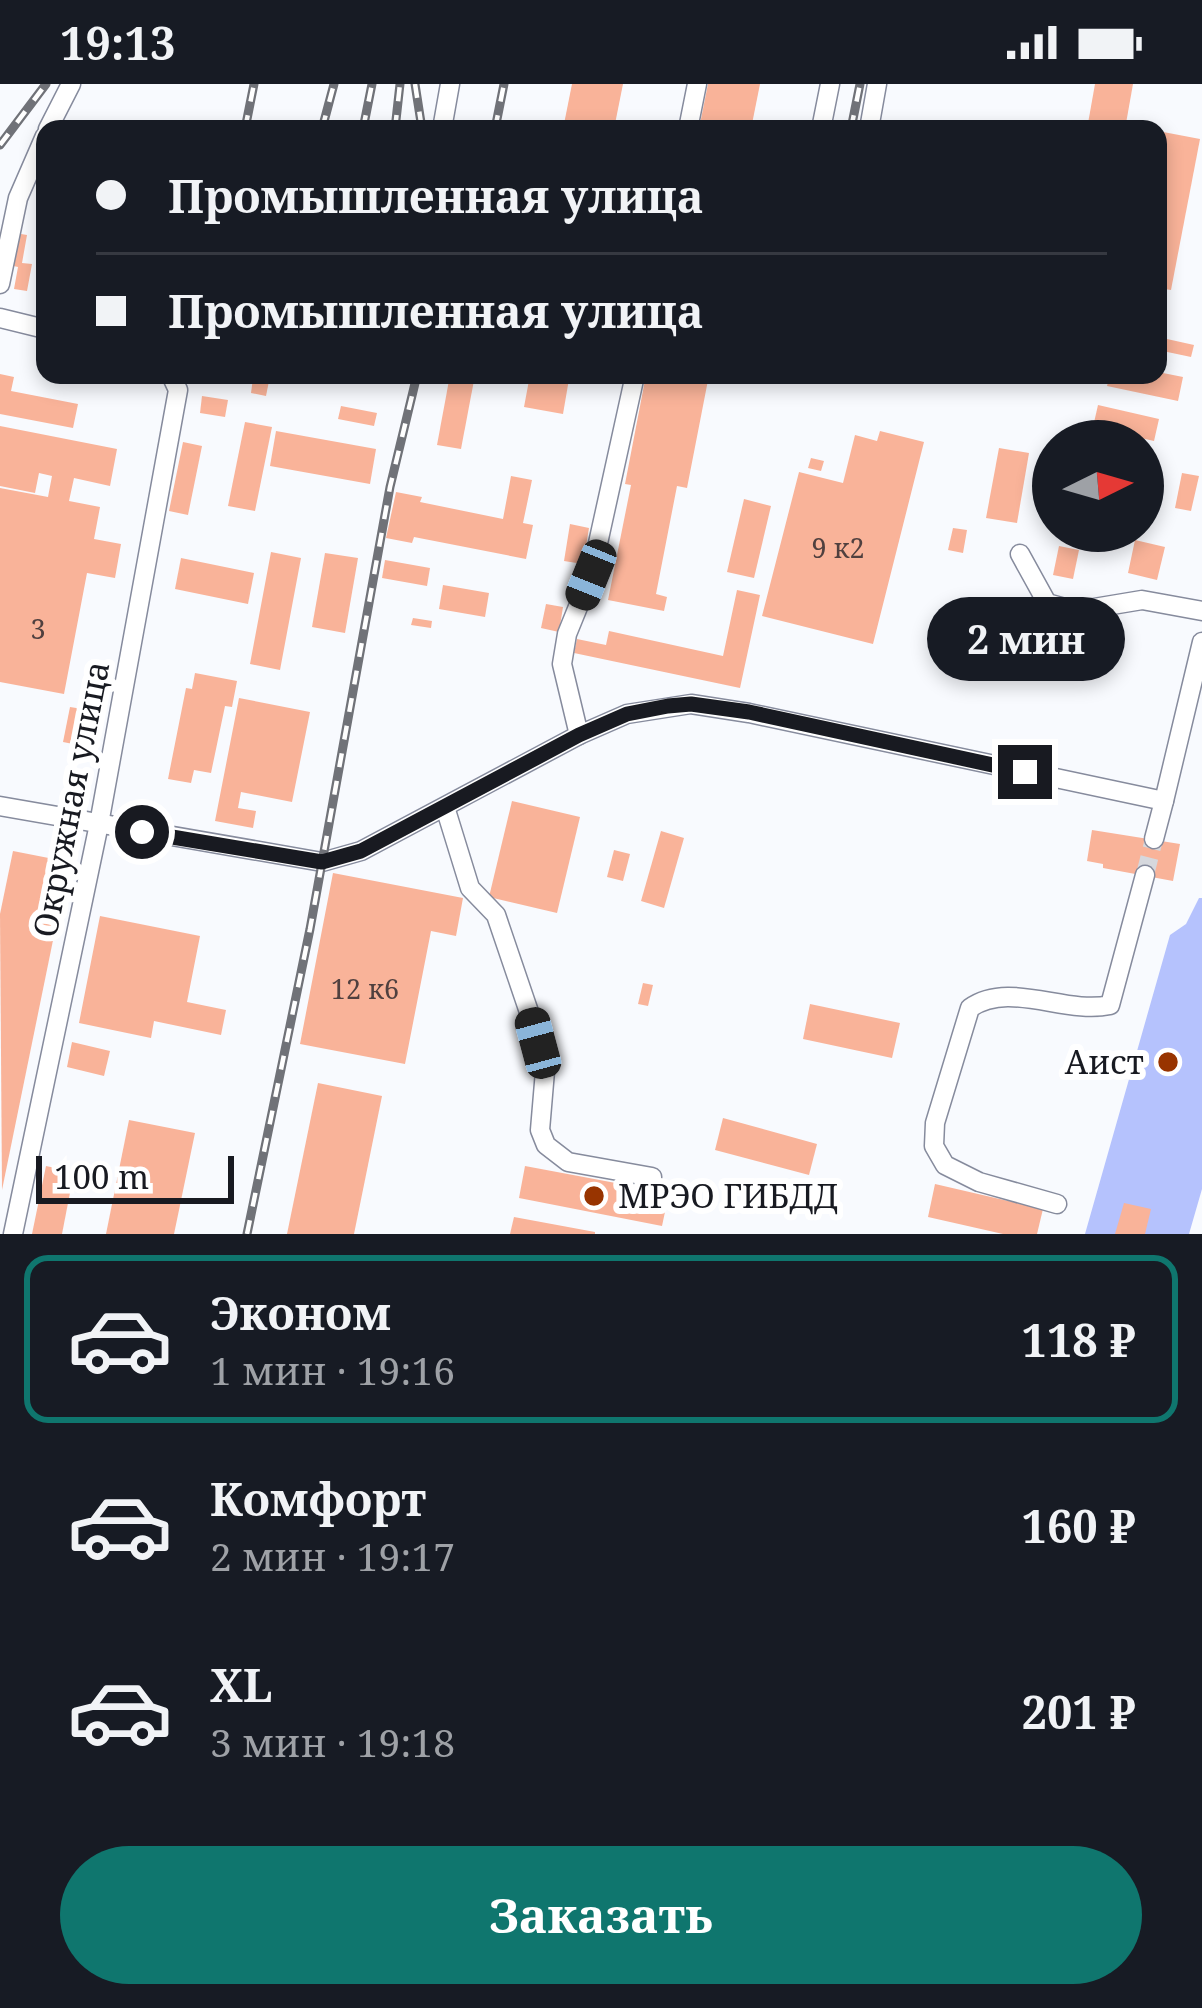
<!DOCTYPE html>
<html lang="ru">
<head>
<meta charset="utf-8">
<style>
  :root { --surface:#171b24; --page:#20242c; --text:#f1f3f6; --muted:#9ea1a6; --line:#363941; --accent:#0f766e }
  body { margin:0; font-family:"Noto Serif",serif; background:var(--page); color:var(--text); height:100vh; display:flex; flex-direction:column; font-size:45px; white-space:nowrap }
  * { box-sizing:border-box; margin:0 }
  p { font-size:39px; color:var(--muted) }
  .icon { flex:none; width:66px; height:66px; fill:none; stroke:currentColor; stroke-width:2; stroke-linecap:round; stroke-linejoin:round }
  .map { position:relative; height:1150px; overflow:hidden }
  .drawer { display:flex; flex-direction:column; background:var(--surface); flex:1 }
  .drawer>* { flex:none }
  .top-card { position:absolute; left:36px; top:36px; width:1131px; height:264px; border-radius:24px; box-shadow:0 6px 18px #0003; display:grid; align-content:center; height:264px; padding:0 60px; background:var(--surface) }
  .needle { width:78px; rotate:85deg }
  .tools { position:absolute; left:1032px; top:336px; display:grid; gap:24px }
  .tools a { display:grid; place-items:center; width:132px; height:132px; border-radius:50%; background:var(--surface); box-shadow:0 6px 18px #0003; font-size:60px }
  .scale { position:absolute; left:36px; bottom:30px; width:198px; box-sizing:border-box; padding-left:12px; border:6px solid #181a21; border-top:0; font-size:33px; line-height:42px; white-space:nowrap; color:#181a21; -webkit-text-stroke:9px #fff; paint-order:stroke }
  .end { position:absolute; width:54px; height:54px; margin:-27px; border:15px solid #181a21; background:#fff; box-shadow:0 0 0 6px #fff }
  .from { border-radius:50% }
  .bubble { position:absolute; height:84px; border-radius:42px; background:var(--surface); box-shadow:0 6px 18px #0003; font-size:39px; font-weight:700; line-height:84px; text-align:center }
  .car { position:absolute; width:36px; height:72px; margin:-36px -18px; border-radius:15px; box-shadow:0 0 9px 3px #0007; background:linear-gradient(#222 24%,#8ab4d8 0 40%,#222 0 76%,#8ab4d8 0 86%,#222 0) }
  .top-card b { display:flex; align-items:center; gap:42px; height:114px; font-size:45px }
  .top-card b+b { border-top:3px solid var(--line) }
  .top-card i { width:30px; height:30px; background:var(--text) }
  ul { padding:21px 0 0; list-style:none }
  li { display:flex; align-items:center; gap:36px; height:168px; margin:0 24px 18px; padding:0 36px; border:6px solid transparent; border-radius:24px }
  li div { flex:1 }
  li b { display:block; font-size:45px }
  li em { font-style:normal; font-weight:700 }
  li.selected { border-color:var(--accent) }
  li>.icon { width:108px; height:108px; stroke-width:1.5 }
  .primary-button { display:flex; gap:24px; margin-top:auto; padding:24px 60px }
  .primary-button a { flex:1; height:138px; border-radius:72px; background:var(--accent); color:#fff; font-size:48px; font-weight:700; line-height:138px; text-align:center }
  .status { display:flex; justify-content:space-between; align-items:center; height:84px; padding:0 60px; background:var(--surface); direction:ltr }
  .status svg { height:33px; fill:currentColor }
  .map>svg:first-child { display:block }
  .green { fill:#b5c2fd }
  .building { fill:#f9b399 }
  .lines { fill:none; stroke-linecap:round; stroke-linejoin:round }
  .minor-tunnel { stroke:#d6d8dd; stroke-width:18; stroke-dasharray:18 9; stroke-linecap:butt }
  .minor-casing { stroke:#868b9d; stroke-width:21 }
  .minor { stroke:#fff; stroke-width:18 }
  .rail-casing { stroke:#707278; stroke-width:9 }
  .rail { stroke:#fff; stroke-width:4.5; stroke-dasharray:14; stroke-linecap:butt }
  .route { stroke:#181a21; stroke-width:15 }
  .poi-dot { fill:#983400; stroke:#fff; stroke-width:4.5 }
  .labels { text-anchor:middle; stroke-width:12; stroke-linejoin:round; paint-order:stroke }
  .number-label { font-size:27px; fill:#50403f }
  .street-label { font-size:33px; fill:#181a21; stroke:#fff }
  .poi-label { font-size:33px; fill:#181a21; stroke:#fff; text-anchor:end }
</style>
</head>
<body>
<div class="status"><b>19:13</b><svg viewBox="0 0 49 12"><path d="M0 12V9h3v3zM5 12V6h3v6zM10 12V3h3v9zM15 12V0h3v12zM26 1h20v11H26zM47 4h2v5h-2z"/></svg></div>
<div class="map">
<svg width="1202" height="1150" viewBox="0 0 1202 1150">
  <rect width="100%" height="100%" fill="#f8fafe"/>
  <path class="green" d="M1199,814H1202V1105L1189,1150H1085L1170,851L1186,840Z"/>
  <g class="building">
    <path d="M572,0H623L614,45H563Z"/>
    <path d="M708,0H760L751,45H699Z"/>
    <path d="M1095,0H1133L1125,45H1087Z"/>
    <path d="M1158,47L1200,55L1171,206L1158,204Z"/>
    <path d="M15,149L27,151L22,179L32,180L27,207L14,205L18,183L9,181Z"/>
    <path d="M1158,253L1194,261L1191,273L1158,266Z"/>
    <path d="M1158,288L1183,293L1178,317L1107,302L1110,291H1158Z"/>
    <path d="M0,290L14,293L11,307L78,320L73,344L0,330Z"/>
    <path d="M450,291H475L461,365L437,361Z"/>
    <path d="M530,291L569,295L563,330L524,323Z"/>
    <path d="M646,291H709L687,404L677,402L656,510L667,513L664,527L608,516L631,401L625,400Z"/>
    <path d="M253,294L269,297L266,312L251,309Z"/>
    <path d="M202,312L228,316L225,333L200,329Z"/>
    <path d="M1098,321L1159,335L1154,357L1093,343Z"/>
    <path d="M341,322L377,329L374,342L338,335Z"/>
    <path d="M245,338L272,343L255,427L228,422Z"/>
    <path d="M0,342L117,365L110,402L74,394L69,417L100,423L94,455L121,460L115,494L87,489L64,610L0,598V404L48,413L52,392L39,389L35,409L0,402Z"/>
    <path d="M276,347L376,365L370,400L270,382Z"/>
    <path d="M880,347L924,358L873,560L762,532L799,388L843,399L855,351L877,357Z"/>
    <path d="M183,358L202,362L188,431L169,427Z"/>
    <path d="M999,364L1029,369L1017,439L986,434Z"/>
    <path d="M811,374L824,377L821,387L808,384Z"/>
    <path d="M1182,389L1199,392L1191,427L1175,424Z"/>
    <path d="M511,392L532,396L523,439L533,441L526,475L414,453L412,459L386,454L396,408L422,413L420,418L503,435Z"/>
    <path d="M744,415L771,422L754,494L727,488Z"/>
    <path d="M570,440L589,444L583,480L564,477Z"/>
    <path d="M953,444L967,446L963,469L948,466Z"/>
    <path d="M1135,456L1165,463L1157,496L1128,489Z"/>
    <path d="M1059,462L1079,466L1073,495L1053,491Z"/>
    <path d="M271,468L301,474L280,586L250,580Z"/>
    <path d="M325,469L358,474L345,549L312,543Z"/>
    <path d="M181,474L254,489L248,520L175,505Z"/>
    <path d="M385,476L430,484L427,502L382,494Z"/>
    <path d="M443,501L489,509L485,533L439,525Z"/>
    <path d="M737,506L760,511L740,604L574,569L577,555L606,561L609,547L723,572Z"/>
    <path d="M546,520L563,523L559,548L541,544Z"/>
    <path d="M413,534L432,537L431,544L411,541Z"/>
    <path d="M195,589L237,597L232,623L225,622L211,689L194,686L191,699L168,695L186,604L192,605Z"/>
    <path d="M239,614L310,628L292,718L241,708L238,724L256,727L253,744L215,737Z"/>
    <path d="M70,623L95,627L88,663L63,658Z"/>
    <path d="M512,717L580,733L557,829L489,813Z"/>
    <path d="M1092,746L1180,760L1173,797L1103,784V780L1087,777Z"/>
    <path d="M661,747L684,754L664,824L641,817Z"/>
    <path d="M614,766L630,770L623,797L607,793Z"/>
    <path d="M13,767L69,778L2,1106L0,830Z"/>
    <path d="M333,789L463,814L456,852L431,847L405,980L300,960Z"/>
    <path d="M100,832L200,852L187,918L226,926L221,951L154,937L151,954L79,939Z"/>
    <path d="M643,899L653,901L648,922L638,920Z"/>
    <path d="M810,920L900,939L892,974L803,955Z"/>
    <path d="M72,958L110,967L104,992L67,983Z"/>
    <path d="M318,999L382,1012L354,1150H287Z"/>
    <path d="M723,1034L817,1060L809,1091L715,1066Z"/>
    <path d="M129,1036L195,1049L174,1150H106Z"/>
    <path d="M46,1082L74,1088L62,1150H32Z"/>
    <path d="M525,1082L669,1109L662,1142L519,1114Z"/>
    <path d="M935,1100L1043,1125L1037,1150H1003L928,1133Z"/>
    <path d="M1124,1119L1151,1125L1145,1150H1115Z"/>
    <path d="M514,1133L595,1148V1150H510Z"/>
  </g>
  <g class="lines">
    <path class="minor-tunnel" d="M1145,791L1154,755"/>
    <g class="minor-casing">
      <g id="minor">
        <path d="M48,45L71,0"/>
        <path d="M442,45L450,0"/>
        <path d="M688,45L697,0"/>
        <path d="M821,45L830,0"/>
        <path d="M869,45L877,0"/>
        <path d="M0,200L18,114L45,52"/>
        <path d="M0,234L45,245"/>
        <path d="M1020,470L1047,519L1076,527L1142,516L1202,527"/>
        <path d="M579,651L562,580L567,550L591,491L635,291"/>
        <path d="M0,722L322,778L361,767L579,651L627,630L691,620L749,629L1164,717L1202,558"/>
        <path d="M445,723L470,804L496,831L530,931L545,987L540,1046L546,1061L568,1078L652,1093"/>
        <path d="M1154,755L1164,717"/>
        <path d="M1057,1120L979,1098L945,1081L934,1062L935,1039L970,924C1009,896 1065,931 1110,921L1145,791"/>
        <path d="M13,1150L99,740L178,306L171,291"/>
      </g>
    </g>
    <use href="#minor" class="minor"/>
    <g class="rail-casing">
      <g id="rail">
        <path d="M415,0L422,45"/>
        <path d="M245,45L254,0"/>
        <path d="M322,45L334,0"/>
        <path d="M363,45L372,0"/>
        <path d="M395,45L400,0"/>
        <path d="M495,45L504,0"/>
        <path d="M851,45L860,0"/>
        <path d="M0,61L46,0"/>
        <path d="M247,1150L310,845L390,403L417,291"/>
      </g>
    </g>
    <use href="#rail" class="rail"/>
  </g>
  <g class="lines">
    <path class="route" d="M142,748L322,778L361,767L579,651L627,630L668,622L691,620L749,628L1025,688"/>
  </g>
  <g class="poi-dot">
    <circle cx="1168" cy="978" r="12"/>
    <circle cx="594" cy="1112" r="12"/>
  </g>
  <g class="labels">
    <g class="number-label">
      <text x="838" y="474">9 к2</text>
      <text x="38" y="555">3</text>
      <text x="365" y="915">12 к6</text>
    </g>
    <g class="street-label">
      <text transform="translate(71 715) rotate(-79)" y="12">Окружная улица</text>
    </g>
    <g class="poi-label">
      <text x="1144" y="990">Аист</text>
      <text x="618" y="1124" text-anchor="start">МРЭО ГИБДД</text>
    </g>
  </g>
</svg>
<div class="tools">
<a><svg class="needle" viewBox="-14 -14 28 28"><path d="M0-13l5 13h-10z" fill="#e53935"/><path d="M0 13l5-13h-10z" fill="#9ea1a6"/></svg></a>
</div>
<div class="scale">100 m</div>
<i class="end from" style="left:142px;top:748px"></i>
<i class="end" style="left:1025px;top:688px"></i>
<div class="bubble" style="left:927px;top:513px;width:198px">2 мин</div>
<i class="car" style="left:591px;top:491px;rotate:202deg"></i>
<i class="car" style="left:538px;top:959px;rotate:345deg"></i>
<div class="top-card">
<b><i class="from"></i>Промышленная улица</b>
<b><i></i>Промышленная улица</b>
</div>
</div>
<section class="drawer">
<ul>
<li class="selected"><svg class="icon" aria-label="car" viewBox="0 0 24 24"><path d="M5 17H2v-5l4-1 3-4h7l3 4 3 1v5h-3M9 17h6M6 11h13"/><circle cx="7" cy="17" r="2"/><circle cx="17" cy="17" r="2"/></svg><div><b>Эконом</b><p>1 мин · 19:16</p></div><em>118 ₽</em></li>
<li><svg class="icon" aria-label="car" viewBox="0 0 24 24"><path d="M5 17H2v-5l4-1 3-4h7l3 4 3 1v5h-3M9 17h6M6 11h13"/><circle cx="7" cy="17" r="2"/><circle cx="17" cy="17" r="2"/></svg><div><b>Комфорт</b><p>2 мин · 19:17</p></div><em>160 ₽</em></li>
<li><svg class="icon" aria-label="car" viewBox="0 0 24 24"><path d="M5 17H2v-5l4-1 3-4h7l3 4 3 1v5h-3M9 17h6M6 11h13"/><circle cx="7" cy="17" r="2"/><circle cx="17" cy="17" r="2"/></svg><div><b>XL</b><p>3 мин · 19:18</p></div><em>201 ₽</em></li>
</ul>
<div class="primary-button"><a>Заказать</a></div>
</section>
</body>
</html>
